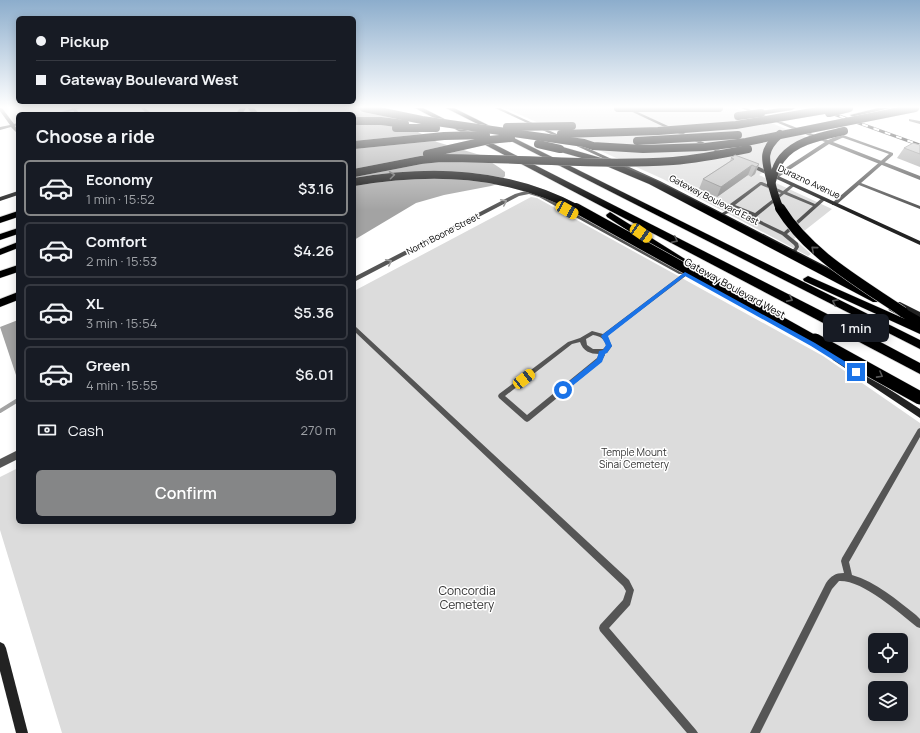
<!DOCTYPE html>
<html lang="en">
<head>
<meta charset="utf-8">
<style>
  :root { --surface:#171b24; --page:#242831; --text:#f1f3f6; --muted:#9ea1a6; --line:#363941; --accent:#858687 }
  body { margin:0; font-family:Manrope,sans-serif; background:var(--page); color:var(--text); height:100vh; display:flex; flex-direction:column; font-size:15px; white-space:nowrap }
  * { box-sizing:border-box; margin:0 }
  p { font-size:13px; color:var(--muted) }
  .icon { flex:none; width:22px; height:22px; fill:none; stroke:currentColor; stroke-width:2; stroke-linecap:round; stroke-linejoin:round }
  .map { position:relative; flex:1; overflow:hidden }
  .drawer { position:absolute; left:16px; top:112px; width:340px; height:412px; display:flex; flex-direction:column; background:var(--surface); border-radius:6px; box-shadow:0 2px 10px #0003 }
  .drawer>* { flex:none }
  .banner { position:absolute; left:16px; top:16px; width:340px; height:88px; border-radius:6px; box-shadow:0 2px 10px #0003; display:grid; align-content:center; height:88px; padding:0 20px; background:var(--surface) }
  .buttons { position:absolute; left:868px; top:633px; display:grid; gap:8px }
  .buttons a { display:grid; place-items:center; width:40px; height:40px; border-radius:6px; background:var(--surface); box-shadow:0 2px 10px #0003; font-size:20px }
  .end { position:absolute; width:18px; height:18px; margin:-9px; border:5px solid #1a73e8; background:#fff; box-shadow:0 0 0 2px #fff }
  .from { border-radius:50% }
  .bubble { position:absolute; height:28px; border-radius:6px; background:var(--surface); box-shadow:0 2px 10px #0003; font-size:13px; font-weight:600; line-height:28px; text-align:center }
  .car { position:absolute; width:12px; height:24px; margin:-12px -6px; border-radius:5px; box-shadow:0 0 3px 1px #0007; background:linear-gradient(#f5c518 24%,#345 0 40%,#f5c518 0 76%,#345 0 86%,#f5c518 0) }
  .banner b { display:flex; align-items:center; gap:14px; height:38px; font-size:15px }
  .banner b+b { border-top:1px solid var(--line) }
  .banner i { width:10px; height:10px; background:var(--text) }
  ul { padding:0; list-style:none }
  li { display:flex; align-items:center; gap:12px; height:56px; margin:0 8px 6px; padding:0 12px; border:2px solid var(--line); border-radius:6px }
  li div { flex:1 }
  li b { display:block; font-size:15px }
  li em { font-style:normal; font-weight:600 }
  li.active { border-color:var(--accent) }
  li>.icon { width:36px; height:36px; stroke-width:1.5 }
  h2 { padding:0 20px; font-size:18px; line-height:48px }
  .pay { display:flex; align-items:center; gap:10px; height:44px; padding:0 20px; font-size:15px }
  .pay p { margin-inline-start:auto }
  .action { display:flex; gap:8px; margin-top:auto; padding:8px 20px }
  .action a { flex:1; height:46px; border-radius:6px; background:var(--accent); color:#fff; font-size:16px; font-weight:600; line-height:46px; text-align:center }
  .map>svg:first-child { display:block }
  .green { fill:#dcdcdc; fill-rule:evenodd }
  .water { fill:#a3a3a3 }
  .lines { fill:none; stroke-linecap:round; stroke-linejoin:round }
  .stream { stroke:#a3a3a3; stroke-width:4 }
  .highway-casing { stroke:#dbdbdb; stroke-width:1 }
  .lane { fill:#555; fill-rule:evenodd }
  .street { fill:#555; fill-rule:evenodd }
  .secondary { fill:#222; fill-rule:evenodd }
  .highway { fill:#000; fill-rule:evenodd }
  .rail-casing { stroke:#000; stroke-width:3 }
  .rail { stroke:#fff; stroke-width:2; stroke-dasharray:6; stroke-linecap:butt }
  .highway-bridge-far2-casing { stroke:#dbdbdb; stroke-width:8; stroke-linecap:butt }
  .highway-bridge-far1-casing { stroke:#dbdbdb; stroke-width:11; stroke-linecap:butt }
  .highway-bridge-casing { stroke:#dbdbdb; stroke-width:14; stroke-linecap:butt }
  .highway-bridge-far2 { stroke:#000; stroke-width:8 }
  .highway-bridge-far1 { stroke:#000; stroke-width:10 }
  .highway-bridge { stroke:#000; stroke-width:13 }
  .wall { fill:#a9a9a9 }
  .shaded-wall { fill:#898989 }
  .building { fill:#c4c4c4; stroke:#898989 }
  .oneway { stroke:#595959 }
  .oneway2 { stroke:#999 }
  .route { fill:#1a73e8 }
  .labels { text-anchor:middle; stroke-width:3; stroke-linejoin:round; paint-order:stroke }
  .far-street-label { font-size:9px; fill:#000; stroke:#fff }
  .street-label { font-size:10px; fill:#000; stroke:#fff }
  .park-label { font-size:10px; fill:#333; stroke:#fff }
  .near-park-label { font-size:12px; fill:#333; stroke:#fff }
</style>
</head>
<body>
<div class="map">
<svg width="920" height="733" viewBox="0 0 920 733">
  <rect width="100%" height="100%" fill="#fff"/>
  <g class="green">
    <path d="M505,108H734L813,140L798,149L759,175L832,209L794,239L811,254L808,256L663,179Z"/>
    <path d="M531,197L537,198L823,356L920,423V733H62L0,530V477L18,468V522H354V291ZM875,640H901V666H875ZM875,688H901V714H875Z"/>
  </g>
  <g class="water">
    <path d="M298,108H381L399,122L437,142L480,155L500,168L505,172V176L498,184L491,186L444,195L416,203L354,240V114H297Z"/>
    <path d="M18,320V381L0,327Z"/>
  </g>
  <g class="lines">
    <path class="stream" d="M0,411L18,400"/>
    <g class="highway-casing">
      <g id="highway">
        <path d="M240,108H246L242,114H236Z"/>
        <path d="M248,108H254L259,114H252Z"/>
        <path d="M415,108H423L839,320L920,363V374Z"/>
        <path d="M446,108H454L920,340V349Z"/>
        <path d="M781,108H795L792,110L761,115L758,113L761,111Z"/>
        <path d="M878,108H890L853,117L850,115Z"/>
        <path d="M557,147H563L605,159L655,180L881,296L882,299L881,302H873L649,184L599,163L557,151Z"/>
        <path d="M18,211V217L0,223V217Z"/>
        <path d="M610,212L701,269L702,271L701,273H693L607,217L606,215Z"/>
        <path d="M18,228V234L0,240V234Z"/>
        <path d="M18,242V248L0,255V249Z"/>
        <path d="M18,265V272L0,278V271Z"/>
        <path d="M808,276L905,319L889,310L888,307L889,304H897L920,317V334L804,281L803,279Z"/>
        <path d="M18,292V300L0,307V299Z"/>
      </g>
    </g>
    <g class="lane">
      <path d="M71,108H75L80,114H76Z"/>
      <path d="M841,135H843L893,153V155L861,183L920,206V209L859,185L836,205H832V203L889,154L841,137Z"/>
      <path d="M760,182H762L783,191L792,184H794V186L787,192L815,204L822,198L826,199L787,234L798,243L799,247L796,252H792V251L795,247L794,245L782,235L750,219V218L752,215L736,209L724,215H720V214L733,207L730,206V204ZM761,185L781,193L755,213L735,205ZM784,194L813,206L784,232L755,218Z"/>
      <path d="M685,272L688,274L687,275L607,336L612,346L607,353H604L605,355L601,362L529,421L527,422L525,421L499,398L498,396L499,394L568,342L580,338L592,331L603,334ZM593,335C600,336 605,339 606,346L603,349H593L587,345L586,339ZM580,342C583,351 590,354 599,354L597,358L527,415L505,396L572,344Z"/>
      <path d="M354,326L356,327L629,580L634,590L630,605L609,628L696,730L698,733H687L600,631L599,628L600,625L623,600L626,591L623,586L354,331Z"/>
      <path d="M920,428V437L849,562L852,575C876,582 897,600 916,615L920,619V628L917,627C898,612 863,580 839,581L832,589L760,733H750L826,583C831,576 835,573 844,573L841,561L842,558L918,429Z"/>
    </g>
    <g class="street">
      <path d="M0,108H2L14,124L18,123V125L15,126L18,130V134L11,127L0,130V127L10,125L0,111Z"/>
      <path d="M75,108H81L61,114H54Z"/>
      <path d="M141,108H145L152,114H147Z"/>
      <path d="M741,108H746L828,140L840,135H844V137L833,142L920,176V180L829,144L777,178H773V176L825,142Z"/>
      <path d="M909,119L920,121V124L909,121Z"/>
      <path d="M529,190L543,195L684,272L683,274H679L539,197L529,194L519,196L354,282V277L515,194Z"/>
      <path d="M18,450V459L0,468V459Z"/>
    </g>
    <g class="secondary">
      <path d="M495,108H500L660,181L847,277L844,279H842L656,183Z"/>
      <path d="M624,108H629L731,155L726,156Z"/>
      <path d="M748,162L920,241V245L746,165V163Z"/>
      <path d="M18,191V195L0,201V197Z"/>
      <path d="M894,302H900L920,312V318L894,306L893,304Z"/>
      <path d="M836,355L920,409V418L833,360L832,358Z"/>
      <path d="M0,642L4,644L6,648L28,733H16L0,671Z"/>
    </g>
    <use href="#highway" class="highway"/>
    <g class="rail-casing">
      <path id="rail" d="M817,108L920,145"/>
    </g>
    <use href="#rail" class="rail"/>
    <g class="highway-bridge-far2-casing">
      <g id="highway-bridge-far2">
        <path d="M364,108L422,120L584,143L593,146L643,149L705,147L746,142L915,108"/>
        <path d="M618,108H719"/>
        <path d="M829,113L849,108"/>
        <path d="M738,116L761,113"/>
        <path d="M354,121H381L405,124"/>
        <path d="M507,127L572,126"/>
        <path d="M396,128H436"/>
        <path d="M561,134L658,131L736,125L836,108"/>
        <path d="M780,134C761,151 765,160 771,182C774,192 776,201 780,209"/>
        <path d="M637,141L738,135"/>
        <path d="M538,144L560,149"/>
        <path d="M354,145L444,136L486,135"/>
        <path d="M427,154L489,140L511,138"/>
        <path d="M354,173L421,160L441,158C518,158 596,166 673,161C698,159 723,154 748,149"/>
        <path d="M354,182C431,169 507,171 578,209"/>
        <path d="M771,184C774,175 776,165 782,158C796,140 823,136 844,131"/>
      </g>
    </g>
    <g class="highway-bridge-far1-casing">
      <g id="highway-bridge-far1">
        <path d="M576,208L816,341"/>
        <path d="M780,208C809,255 859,282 903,312"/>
      </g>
    </g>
    <g class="highway-bridge-casing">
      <path id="highway-bridge" d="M815,340L920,398"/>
    </g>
    <use href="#highway-bridge-far2" class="highway-bridge-far2"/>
    <use href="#highway-bridge-far1" class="highway-bridge-far1"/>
    <use href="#highway-bridge" class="highway-bridge"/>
  </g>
  <g class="wall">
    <path d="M920,145V167L897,158L904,148Z"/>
    <path d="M731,158L759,164L755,174L751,177L748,175L717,197L699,189L703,179L730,161Z"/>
  </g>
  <g class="shaded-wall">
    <path d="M759,164L755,174L751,177L756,167Z"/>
    <path d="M752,165L748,175L717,197L721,187Z"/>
  </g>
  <g class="building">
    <path d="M913,143L920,145V154L904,148Z"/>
    <path d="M735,155L759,164L756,167L752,165L721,187L703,179L734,159L731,158Z"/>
  </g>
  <defs><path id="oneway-chevron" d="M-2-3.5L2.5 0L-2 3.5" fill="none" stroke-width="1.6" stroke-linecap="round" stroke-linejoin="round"/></defs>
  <g class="oneway">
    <use href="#oneway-chevron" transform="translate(392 175) rotate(-7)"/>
    <use href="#oneway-chevron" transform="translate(675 240) rotate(27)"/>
    <use href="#oneway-chevron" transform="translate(814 249) rotate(-139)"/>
    <use href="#oneway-chevron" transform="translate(790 299) rotate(27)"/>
    <use href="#oneway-chevron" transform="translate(835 302) rotate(-153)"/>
    <use href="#oneway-chevron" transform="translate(880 375) rotate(29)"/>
  </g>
  <g class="oneway2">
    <use href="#oneway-chevron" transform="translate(504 202) rotate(-27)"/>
    <use href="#oneway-chevron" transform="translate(389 262) rotate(-27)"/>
  </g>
  <linearGradient id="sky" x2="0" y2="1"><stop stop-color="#8cadcc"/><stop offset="0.51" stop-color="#fff"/><stop offset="1" stop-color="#fff" stop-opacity="0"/></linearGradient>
  <rect width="920" height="210" fill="url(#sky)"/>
  <path class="route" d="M685,272L815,343L859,370V373H854L811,346L685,276L608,336L612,346L607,353L605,354L602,362L566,391H561V388L597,359L599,351L603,350L606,345L601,336L602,335Z"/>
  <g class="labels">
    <g class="far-street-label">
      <text transform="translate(809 182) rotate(25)" y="3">Durazno Avenue</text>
      <text transform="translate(714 200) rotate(27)" y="3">Gateway Boulevard East</text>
      <text transform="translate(443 234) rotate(-27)" y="3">North Boone Street</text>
    </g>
    <g class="street-label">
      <text transform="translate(735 288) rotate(29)" y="4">Gateway Boulevard West</text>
    </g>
    <g class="park-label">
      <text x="634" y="456">Temple Mount<tspan x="634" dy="12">Sinai Cemetery</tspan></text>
    </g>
    <g class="near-park-label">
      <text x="467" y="595">Concordia<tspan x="467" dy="14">Cemetery</tspan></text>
    </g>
  </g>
</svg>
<div class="buttons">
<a><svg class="icon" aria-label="locate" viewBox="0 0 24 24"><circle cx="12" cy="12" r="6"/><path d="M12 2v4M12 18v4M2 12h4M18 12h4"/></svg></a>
<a><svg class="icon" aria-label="layers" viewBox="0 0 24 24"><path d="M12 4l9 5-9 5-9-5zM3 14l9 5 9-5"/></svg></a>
</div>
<i class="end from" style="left:563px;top:390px"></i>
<i class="end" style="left:856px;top:372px"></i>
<div class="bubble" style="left:823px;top:314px;width:66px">1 min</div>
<i class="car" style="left:567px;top:210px;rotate:119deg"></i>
<i class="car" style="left:641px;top:233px;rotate:124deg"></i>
<i class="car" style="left:524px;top:379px;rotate:52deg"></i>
<div class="banner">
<b><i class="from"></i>Pickup</b>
<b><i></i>Gateway Boulevard West</b>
</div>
<section class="drawer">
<h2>Choose a ride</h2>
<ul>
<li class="active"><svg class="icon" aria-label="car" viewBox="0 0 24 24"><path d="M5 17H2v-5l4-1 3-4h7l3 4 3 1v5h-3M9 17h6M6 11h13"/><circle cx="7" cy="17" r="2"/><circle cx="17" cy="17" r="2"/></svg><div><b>Economy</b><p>1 min · 15:52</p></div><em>$3.16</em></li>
<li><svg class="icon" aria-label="car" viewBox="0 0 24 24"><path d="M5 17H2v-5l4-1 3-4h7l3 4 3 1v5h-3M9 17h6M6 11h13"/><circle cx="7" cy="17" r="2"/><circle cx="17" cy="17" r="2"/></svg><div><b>Comfort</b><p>2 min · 15:53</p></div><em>$4.26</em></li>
<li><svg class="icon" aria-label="car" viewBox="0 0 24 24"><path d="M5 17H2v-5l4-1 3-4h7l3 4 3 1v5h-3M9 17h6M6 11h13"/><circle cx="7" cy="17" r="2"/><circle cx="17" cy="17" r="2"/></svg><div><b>XL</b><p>3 min · 15:54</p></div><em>$5.36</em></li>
<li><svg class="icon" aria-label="car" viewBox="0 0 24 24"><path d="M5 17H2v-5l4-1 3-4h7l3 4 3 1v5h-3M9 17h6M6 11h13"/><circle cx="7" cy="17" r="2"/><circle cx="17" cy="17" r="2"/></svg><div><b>Green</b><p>4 min · 15:55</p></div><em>$6.01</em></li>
</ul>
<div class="pay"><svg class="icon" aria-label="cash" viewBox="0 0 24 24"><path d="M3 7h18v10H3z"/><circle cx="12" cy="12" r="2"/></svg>Cash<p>270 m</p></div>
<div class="action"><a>Confirm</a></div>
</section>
</div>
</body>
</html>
